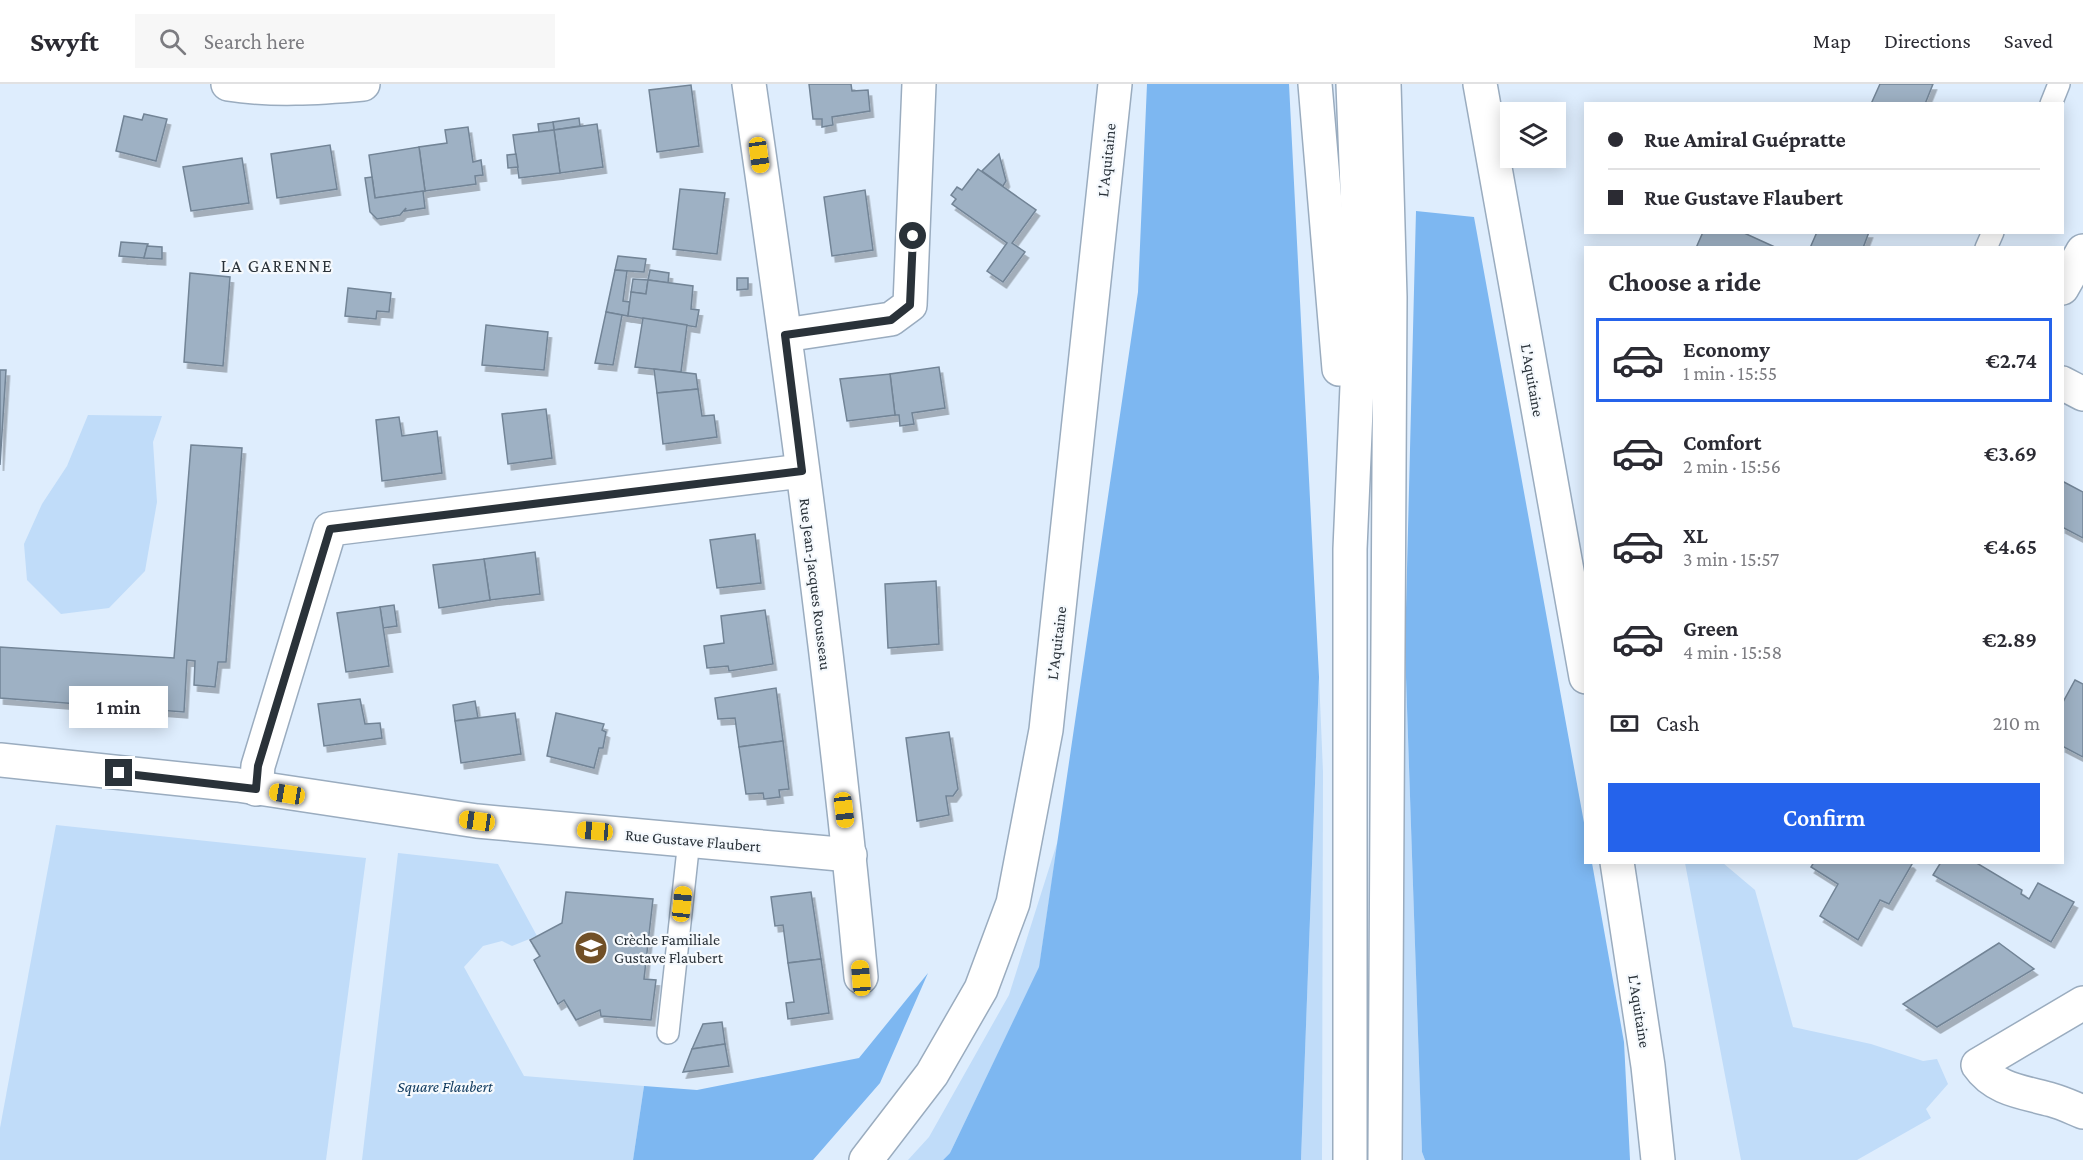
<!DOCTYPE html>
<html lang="en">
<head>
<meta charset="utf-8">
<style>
  :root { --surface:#fff; --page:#f7f7f7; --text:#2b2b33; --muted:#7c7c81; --line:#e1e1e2; --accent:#2563eb }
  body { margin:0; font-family:"Crimson Pro",serif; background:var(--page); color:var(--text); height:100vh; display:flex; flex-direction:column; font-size:22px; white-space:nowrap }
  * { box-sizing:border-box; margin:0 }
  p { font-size:20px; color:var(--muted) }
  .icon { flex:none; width:33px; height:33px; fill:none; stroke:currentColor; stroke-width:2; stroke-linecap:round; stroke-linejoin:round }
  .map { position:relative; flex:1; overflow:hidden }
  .panel { position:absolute; left:1584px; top:162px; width:480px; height:618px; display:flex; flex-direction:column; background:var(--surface); border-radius:0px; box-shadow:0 3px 15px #0003 }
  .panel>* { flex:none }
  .hud { position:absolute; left:1584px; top:18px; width:480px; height:132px; border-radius:0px; box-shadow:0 3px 15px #0003; display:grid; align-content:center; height:132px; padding:0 24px; background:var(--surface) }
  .controls { position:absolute; left:1500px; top:18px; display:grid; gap:12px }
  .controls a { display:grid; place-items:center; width:66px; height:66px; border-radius:0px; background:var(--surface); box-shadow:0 3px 15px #0003; font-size:30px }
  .end { position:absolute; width:27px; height:27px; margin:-14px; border:8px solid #2a3239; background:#fff; box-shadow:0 0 0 3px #fff }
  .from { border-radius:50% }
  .bubble { position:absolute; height:42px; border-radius:0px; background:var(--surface); box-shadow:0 3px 15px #0003; font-size:20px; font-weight:600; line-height:42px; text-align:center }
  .car { position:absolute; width:18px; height:36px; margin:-18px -9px; border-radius:8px; box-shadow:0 0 4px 2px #0007; background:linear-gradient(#f5c518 24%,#345 0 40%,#f5c518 0 76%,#345 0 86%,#f5c518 0) }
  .hud b { display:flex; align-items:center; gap:21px; height:57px; font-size:22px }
  .hud b+b { border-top:2px solid var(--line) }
  .hud i { width:15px; height:15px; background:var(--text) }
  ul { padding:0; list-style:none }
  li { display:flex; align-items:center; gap:18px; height:84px; margin:0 12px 9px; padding:0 12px; border:3px solid transparent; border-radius:0px }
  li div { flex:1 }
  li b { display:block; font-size:22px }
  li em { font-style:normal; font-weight:600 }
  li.selected { border-color:var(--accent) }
  li>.icon { width:54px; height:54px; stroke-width:1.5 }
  h2 { padding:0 24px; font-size:27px; line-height:72px }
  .pay { display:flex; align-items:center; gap:15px; height:66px; padding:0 24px; font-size:22px }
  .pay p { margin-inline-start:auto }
  .button { display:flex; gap:12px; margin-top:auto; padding:12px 24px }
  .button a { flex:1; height:69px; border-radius:0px; background:var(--accent); color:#fff; font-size:24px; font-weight:600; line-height:69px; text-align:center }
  header { display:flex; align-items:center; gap:36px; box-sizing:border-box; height:84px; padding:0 30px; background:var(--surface); border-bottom:2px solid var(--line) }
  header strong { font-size:28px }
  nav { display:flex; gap:33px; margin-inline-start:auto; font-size:21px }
  .search { width:420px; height:54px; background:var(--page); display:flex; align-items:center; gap:15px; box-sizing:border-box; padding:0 21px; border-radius:0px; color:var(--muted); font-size:22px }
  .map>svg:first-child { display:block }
  .green { fill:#c0dcf9 }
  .forest { fill:#7db7f1 }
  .building { fill:#9eb1c4; stroke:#728496; stroke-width:1.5; filter:url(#shadow) }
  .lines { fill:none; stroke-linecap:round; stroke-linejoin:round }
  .service-casing { stroke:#9aacbf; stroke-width:24 }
  .minor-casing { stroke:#9aacbf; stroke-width:36 }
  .motorway-casing { stroke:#9aacbf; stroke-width:36 }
  .service { stroke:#fff; stroke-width:21 }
  .minor { stroke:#fff; stroke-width:33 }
  .motorway { stroke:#fff; stroke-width:33 }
  .route { stroke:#2a3239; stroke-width:8 }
  .labels { text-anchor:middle; stroke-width:4.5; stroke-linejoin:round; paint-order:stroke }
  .street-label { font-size:16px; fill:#2a3239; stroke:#f5f9fd }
  .poi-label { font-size:16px; fill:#2a3239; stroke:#f5f9fd; text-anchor:start }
  .park-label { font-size:16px; font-style:italic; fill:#0c375c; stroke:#f5f9fd }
  .neighbourhood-label { font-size:18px; letter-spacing:1.5px; fill:#2a3239; stroke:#f5f9fd }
</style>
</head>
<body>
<header>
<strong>Swyft</strong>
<div class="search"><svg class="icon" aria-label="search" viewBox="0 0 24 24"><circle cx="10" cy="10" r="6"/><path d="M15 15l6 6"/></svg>Search here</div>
<nav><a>Map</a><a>Directions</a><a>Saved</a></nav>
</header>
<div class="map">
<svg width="2083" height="1076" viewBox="0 0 2083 1076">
  <defs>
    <filter id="shadow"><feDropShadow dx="3.5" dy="6" stdDeviation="0" flood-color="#0004"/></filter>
  </defs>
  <rect width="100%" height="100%" fill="#deedfd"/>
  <g class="green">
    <path d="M88,331L162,332L153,358L157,418L145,487L109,524L61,530L27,496L24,460L42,420L67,382Z"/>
    <path d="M1405,564L1422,1068L1425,1076H1402L1401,751Z"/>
    <path d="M1319,593L1323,688L1322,1076H1301Z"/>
    <path d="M56,741L366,774L326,1076H0V1044Z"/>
    <path d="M1058,756L1039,884L950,1069L943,1076H908L929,1053L1009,911Z"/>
    <path d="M398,769L498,780L537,852L512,862L502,857L483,862L464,883L524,992L644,1002L633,1076H362Z"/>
    <path d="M1685,779H1723L1755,806L1793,943L1871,960L1923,977L1937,975L1948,1000L1926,1025L1931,1034L1857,1076H1741Z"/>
  </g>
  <g class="forest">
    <path d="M1147,0H1289L1319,593L1301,1076H943L950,1069L1039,883L1138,208Z"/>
    <path d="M1416,127L1474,133L1585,744L1586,778L1592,779L1624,958L1630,1076H1425L1422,1068L1405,564Z"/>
    <path d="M928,889L880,999L813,1076H633L644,1002L697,1006L859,974Z"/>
  </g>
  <g class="building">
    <path d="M809,0H851L852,7L868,6L870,27L832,33L833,41L822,43V35H813Z"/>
    <path d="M1880,0H1933L1925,20H1871Z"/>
    <path d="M691,1L699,62L657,68L649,6Z"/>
    <path d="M144,30L167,35L156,77L116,67L124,32L142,36Z"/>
    <path d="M579,34L580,42L554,46L553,38Z"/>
    <path d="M553,38L554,46L539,48L538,40Z"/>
    <path d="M597,40L603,83L560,89L554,46Z"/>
    <path d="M468,43L473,78L481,76L483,91L475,92L476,100L425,107L419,63L447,59L445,46Z"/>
    <path d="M554,46L560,89L519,94L513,51Z"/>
    <path d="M330,61L337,105L277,114L271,70Z"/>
    <path d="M419,63L425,107L375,114L369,71Z"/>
    <path d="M516,70L518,83L508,84L507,71Z"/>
    <path d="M999,70L1006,97L1003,102L982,87Z"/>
    <path d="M242,74L249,119L191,127L183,83Z"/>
    <path d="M978,85L1036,126L1012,159L1025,168L1003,198L987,187L1007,159L952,120L956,115L951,111L957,103L962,106Z"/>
    <path d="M372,93L375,114L423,107L425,124L405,127L406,124L400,131L377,135L370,128L365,94Z"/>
    <path d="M680,105L725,109L717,170L673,165Z"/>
    <path d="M865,106L873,166L832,172L824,113Z"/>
    <path d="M1703,148H1742L1777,164H1696Z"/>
    <path d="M1817,148H1869L1863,164H1810Z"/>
    <path d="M121,158L148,160L144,174L119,172Z"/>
    <path d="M147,162L162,163V175L144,174Z"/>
    <path d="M618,172L646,175L644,188L615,186Z"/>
    <path d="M615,186L627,187L623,217L630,218L628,232L606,228Z"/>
    <path d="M650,186L669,189L668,199L648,196Z"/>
    <path d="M190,189L230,193L223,282L184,278Z"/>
    <path d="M737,194H748V205L737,206Z"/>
    <path d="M633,195L648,196L646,210L631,208Z"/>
    <path d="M648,196L693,202L691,225L699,226L696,243L628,232L631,208L646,210Z"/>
    <path d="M348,204L391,209L389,228L377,227L376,235L345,232Z"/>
    <path d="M606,228L622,231L613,281L595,279Z"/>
    <path d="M643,234L687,241L681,288L635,283Z"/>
    <path d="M486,241L548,248L544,286L482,281Z"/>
    <path d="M939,283L945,324L912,329L914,340L900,342L899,331H895L890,290Z"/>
    <path d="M654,285L696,290L698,305L657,309Z"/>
    <path d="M0,286H6L0,381Z"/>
    <path d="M890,290L895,331L847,337L840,295Z"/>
    <path d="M698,305L702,332L714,331L717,353L663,360L657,309Z"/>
    <path d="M546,325L552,374L508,380L502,330Z"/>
    <path d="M399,333L402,352L437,347L442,389L382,397L376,336Z"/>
    <path d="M191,361L242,364L226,578H218L215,603L194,601L195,577L187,576L184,628L0,614V563L174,574Z"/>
    <path d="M2062,397L2083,408V454L2062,443Z"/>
    <path d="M755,450L761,499L717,504L710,456Z"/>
    <path d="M535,468L540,510L490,516L484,475Z"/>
    <path d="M484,475L490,516L439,524L433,481Z"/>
    <path d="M936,497L939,560L888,564L885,500Z"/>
    <path d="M394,521L397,542L383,544L380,523Z"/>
    <path d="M380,523L389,582L346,588L337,529Z"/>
    <path d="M765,526L773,580L729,587L728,582L707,584L704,562L724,559L721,532Z"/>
    <path d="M2075,596L2083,600V673L2062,662V620Z"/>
    <path d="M776,604L783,657L739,663L735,634L718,635L715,614Z"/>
    <path d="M360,615L365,640L380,639L382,654L324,662L318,620Z"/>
    <path d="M475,617L478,634L455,637L453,621Z"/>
    <path d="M515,629L521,670L461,679L455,637Z"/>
    <path d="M556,629L604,640L602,646L606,648L603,664H599L594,684L547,672Z"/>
    <path d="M949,648L958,705L953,712H946L949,731L917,737L906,654Z"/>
    <path d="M783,657L789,705L779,706L780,713L764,715L763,709L746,710L739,663Z"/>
    <path d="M1814,778H1910L1912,780L1889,820L1880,816L1858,856L1820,832L1838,800L1811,783Z"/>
    <path d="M1941,778H1975L2022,806L2021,810L2029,815L2038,799L2074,818L2051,858L1933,791Z"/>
    <path d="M566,808L653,815L644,895L656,896L651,936L601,932L600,926L576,936L564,916L558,920L534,876L540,872L530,856L562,839Z"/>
    <path d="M811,808L821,875L788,879L783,841L775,842L771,813Z"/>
    <path d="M1999,859L2034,885L1937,943L1903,920Z"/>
    <path d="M821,875L829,929L788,935L786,919L794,918L788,879Z"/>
    <path d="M722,938L725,960L692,965L703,940Z"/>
    <path d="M725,960L729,982L683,988L692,965Z"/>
  </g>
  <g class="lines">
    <g class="service-casing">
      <g id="service">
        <path d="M2051,20L2059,0"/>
        <path d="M1986,164L1993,148"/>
        <path d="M668,949L689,756"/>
      </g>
    </g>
    <g class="minor-casing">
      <g id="minor">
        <path d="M228,0C273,7 318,4 363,0"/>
        <path d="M749,0C792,297 833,595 861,893"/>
        <path d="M2062,204L2083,167"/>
        <path d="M785,251L891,235L910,221L919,0"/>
        <path d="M2062,299L2083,310"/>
        <path d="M0,676L238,701L477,737L850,771"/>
        <path d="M256,705L258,682L330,445L802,387"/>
        <path d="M2083,919L1978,981C1995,1006 2024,1008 2052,1016C2063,1019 2073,1024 2083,1028"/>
      </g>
    </g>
    <g class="motorway-casing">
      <g id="motorway">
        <path d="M1315,0L1339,285"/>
        <path d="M1384,0L1390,213L1385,1076"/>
        <path d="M1480,0L1586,593"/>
        <path d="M1617,778L1648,982L1658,1076"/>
        <path d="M866,1076L932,990L981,905L1013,819L1046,646L1115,0"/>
        <path d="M1350,1076V465L1361,209L1353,0"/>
      </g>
    </g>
    <use href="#service" class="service"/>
    <use href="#minor" class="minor"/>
    <use href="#motorway" class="motorway"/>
  </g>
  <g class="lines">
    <path class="route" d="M119,689L256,705L258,682L330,445L802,387L785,251L891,236L910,221L913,152"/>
  </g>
  <defs>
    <g id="school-disc" transform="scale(1.725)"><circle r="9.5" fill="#715027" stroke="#f5f9fd"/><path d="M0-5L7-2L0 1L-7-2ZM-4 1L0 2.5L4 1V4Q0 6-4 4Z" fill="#fff"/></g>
  </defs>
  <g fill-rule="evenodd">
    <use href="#school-disc" x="591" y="864"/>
  </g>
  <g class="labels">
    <g class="street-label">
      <text transform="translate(1106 76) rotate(-84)" y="6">L'Aquitaine</text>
      <text transform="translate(1533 296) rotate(80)" y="6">L'Aquitaine</text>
      <text transform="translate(816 500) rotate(83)" y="6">Rue Jean-Jacques Rousseau</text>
      <text transform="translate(1056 559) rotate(-83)" y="6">L'Aquitaine</text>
      <text transform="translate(693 756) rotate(5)" y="6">Rue Gustave Flaubert</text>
      <text transform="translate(1640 927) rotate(81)" y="6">L'Aquitaine</text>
    </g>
    <g class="poi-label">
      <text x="614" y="861">Crèche Familiale<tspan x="614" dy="18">Gustave Flaubert</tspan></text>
    </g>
    <g class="park-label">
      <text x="445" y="1008">Square Flaubert</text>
    </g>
    <g class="neighbourhood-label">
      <text x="277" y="188">LA GARENNE</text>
    </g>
  </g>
</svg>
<div class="controls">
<a><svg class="icon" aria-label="layers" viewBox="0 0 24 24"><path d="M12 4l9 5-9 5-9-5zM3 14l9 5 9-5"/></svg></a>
</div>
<i class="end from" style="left:913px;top:152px"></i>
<i class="end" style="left:119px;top:689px"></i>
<div class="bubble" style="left:69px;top:602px;width:99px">1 min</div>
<i class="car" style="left:759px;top:71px;rotate:172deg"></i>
<i class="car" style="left:287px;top:710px;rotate:279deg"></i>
<i class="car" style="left:844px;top:726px;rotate:173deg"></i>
<i class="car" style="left:477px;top:737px;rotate:278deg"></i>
<i class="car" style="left:595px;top:747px;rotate:275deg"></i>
<i class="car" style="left:682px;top:820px;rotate:6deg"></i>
<i class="car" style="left:861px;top:894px;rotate:355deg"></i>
<div class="hud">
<b><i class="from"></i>Rue Amiral Guépratte</b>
<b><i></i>Rue Gustave Flaubert</b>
</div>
<section class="panel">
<h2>Choose a ride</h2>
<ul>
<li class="selected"><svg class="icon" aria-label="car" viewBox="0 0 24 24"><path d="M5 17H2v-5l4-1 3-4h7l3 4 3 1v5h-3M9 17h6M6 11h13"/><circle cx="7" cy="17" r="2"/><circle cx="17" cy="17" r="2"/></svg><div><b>Economy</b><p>1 min · 15:55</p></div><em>€2.74</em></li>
<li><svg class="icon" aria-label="car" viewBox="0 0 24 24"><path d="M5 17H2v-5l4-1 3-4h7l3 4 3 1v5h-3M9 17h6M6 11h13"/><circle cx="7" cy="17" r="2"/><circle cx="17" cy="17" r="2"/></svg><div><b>Comfort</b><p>2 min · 15:56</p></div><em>€3.69</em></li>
<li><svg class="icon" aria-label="car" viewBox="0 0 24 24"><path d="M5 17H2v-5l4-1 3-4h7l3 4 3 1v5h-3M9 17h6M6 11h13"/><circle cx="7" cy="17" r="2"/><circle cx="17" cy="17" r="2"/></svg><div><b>XL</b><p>3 min · 15:57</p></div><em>€4.65</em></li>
<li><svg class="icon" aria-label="car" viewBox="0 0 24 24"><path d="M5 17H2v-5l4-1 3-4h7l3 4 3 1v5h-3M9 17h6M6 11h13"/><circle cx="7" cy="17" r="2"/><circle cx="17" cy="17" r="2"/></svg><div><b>Green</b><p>4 min · 15:58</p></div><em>€2.89</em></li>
</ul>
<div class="pay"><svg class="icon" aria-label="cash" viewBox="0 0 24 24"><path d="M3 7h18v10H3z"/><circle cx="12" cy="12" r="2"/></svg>Cash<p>210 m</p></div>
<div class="button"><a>Confirm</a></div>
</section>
</div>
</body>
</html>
